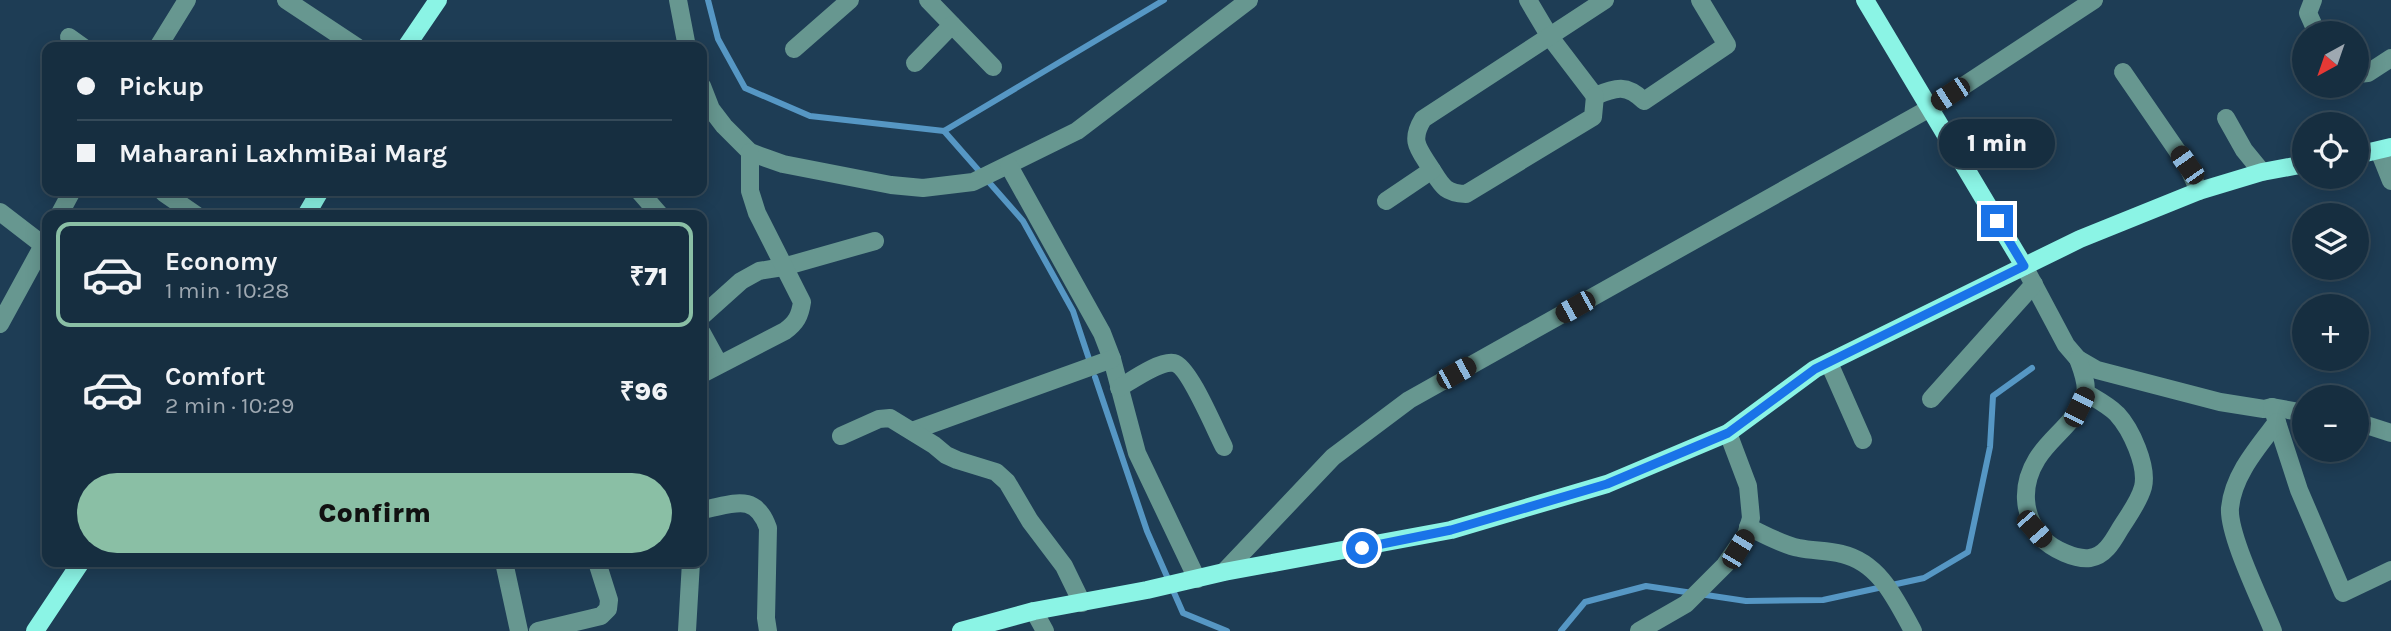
<!DOCTYPE html>
<html lang="en">
<head>
<meta charset="utf-8">
<style>
  :root { --surface:#162e40; --page:#1f3647; --text:#f1f3f6; --muted:#9ea8b1; --line:#354a59; --accent:#8abfa5 }
  body { margin:0; font-family:Karla,sans-serif; background:var(--page); color:var(--text); height:100vh; display:flex; flex-direction:column; font-size:26px; white-space:nowrap }
  * { box-sizing:border-box; margin:0 }
  p { font-size:23px; color:var(--muted) }
  .icon { flex:none; width:38px; height:38px; fill:none; stroke:currentColor; stroke-width:2; stroke-linecap:round; stroke-linejoin:round }
  .map { position:relative; flex:1; overflow:hidden }
  .side { position:absolute; left:42px; top:210px; width:665px; height:357px; display:flex; flex-direction:column; background:var(--surface); border-radius:14px; box-shadow:0 4px 18px #0003,0 0 0 2px var(--line) }
  .side>* { flex:none }
  .hud { position:absolute; left:42px; top:42px; width:665px; height:154px; border-radius:14px; box-shadow:0 4px 18px #0003,0 0 0 2px var(--line); display:grid; align-content:center; height:154px; padding:0 35px; background:var(--surface) }
  .needle { width:46px; rotate:220deg }
  .tools { position:absolute; left:2292px; top:21px; display:grid; gap:14px }
  .tools a { display:grid; place-items:center; width:77px; height:77px; border-radius:50%; background:var(--surface); box-shadow:0 4px 18px #0003,0 0 0 2px var(--line); font-size:35px }
  .end { position:absolute; width:32px; height:32px; margin:-16px; border:9px solid #1a73e8; background:#fff; box-shadow:0 0 0 4px #fff }
  .from { border-radius:50% }
  .bubble { position:absolute; height:49px; border-radius:24px; background:var(--surface); box-shadow:0 4px 18px #0003,0 0 0 2px var(--line); font-size:23px; font-weight:800; line-height:49px; text-align:center }
  .car { position:absolute; width:21px; height:42px; margin:-21px -10px; border-radius:9px; box-shadow:0 0 5px 2px #0007; background:linear-gradient(#222 24%,#8ab4d8 0 40%,#222 0 76%,#8ab4d8 0 86%,#222 0) }
  .hud b { display:flex; align-items:center; gap:24px; height:66px; font-size:26px }
  .hud b+b { border-top:2px solid var(--line) }
  .hud i { width:18px; height:18px; background:var(--text) }
  ul { padding:12px 0 0; list-style:none }
  li { display:flex; align-items:center; gap:21px; height:105px; margin:0 14px 10px; padding:0 21px; border:4px solid transparent; border-radius:14px }
  li div { flex:1 }
  li b { display:block; font-size:26px }
  li em { font-style:normal; font-weight:800 }
  li.selected { border-color:var(--accent) }
  li>.icon { width:63px; height:63px; stroke-width:1.5 }
  .cta { display:flex; gap:14px; margin-top:auto; padding:14px 35px }
  .cta a { flex:1; height:80px; border-radius:42px; background:var(--accent); color:#111; font-size:28px; font-weight:800; line-height:80px; text-align:center }
  .map>svg:first-child { display:block }
  .lines { fill:none; stroke-linecap:round; stroke-linejoin:round }
  .stream { stroke:#5697c4; stroke-width:6 }
  .minor { stroke:#679790; stroke-width:18 }
  .major { stroke:#8bf4e5; stroke-width:18 }
  .route { stroke:#1a73e8; stroke-width:9 }
</style>
</head>
<body>
<div class="map">
<svg width="2391" height="631" viewBox="0 0 2391 631">
  <rect width="100%" height="100%" fill="#1e3d55"/>
  <g class="lines">
    <g class="stream">
      <path d="M708,0L718,39L745,88L810,116L944,131L1164,0"/>
      <path d="M944,131L1023,221L1073,311L1089,359"/>
      <path d="M1095,377L1147,531L1183,613L1227,631"/>
      <path d="M1561,631L1585,602L1646,586L1746,601L1823,600L1924,578L1968,552L1990,447L1993,396L2032,368"/>
    </g>
    <g class="minor">
      <path d="M286,0L357,47"/>
      <path d="M678,0L687,47"/>
      <path d="M928,0L993,67"/>
      <path d="M1528,0L1550,37L1595,96C1616,87 1627,84 1644,101L1727,45L1700,0"/>
      <path d="M2313,0L2308,13L2317,33"/>
      <path d="M69,37L83,47"/>
      <path d="M158,47L187,0"/>
      <path d="M794,49L850,0"/>
      <path d="M915,63L952,25"/>
      <path d="M2123,72L2187,165L2199,191"/>
      <path d="M2357,74L2368,73L2391,58"/>
      <path d="M702,86L711,109L724,126L750,152L766,158L783,164L891,185L923,188L973,182L1077,131L1249,0"/>
      <path d="M2226,118L2244,150L2262,172"/>
      <path d="M2379,151L2391,181"/>
      <path d="M1009,166L1102,333L1112,359L1137,453L1197,579"/>
      <path d="M1432,170C1442,186 1445,193 1466,194L1593,117L1595,96"/>
      <path d="M639,191L660,215"/>
      <path d="M164,193L196,215"/>
      <path d="M1386,201L1432,170C1419,149 1409,142 1423,119L1605,0"/>
      <path d="M0,212L43,245"/>
      <path d="M59,215L72,191"/>
      <path d="M2024,266L2066,345L2078,359L2097,370L2220,402L2264,409L2272,407L2305,413"/>
      <path d="M702,316L741,281L759,271L783,267L875,241"/>
      <path d="M0,324L47,238"/>
      <path d="M702,333L719,364"/>
      <path d="M2078,359C2082,370 2088,384 2085,395C2076,423 2051,436 2037,459C2021,485 2022,515 2042,538C2052,549 2076,560 2090,558C2105,556 2113,541 2120,529C2128,516 2139,502 2143,487C2148,466 2131,429 2117,414C2108,405 2096,399 2086,393"/>
      <path d="M1829,363L1863,440"/>
      <path d="M702,374L785,331C796,323 800,316 802,302L757,213L750,191V152"/>
      <path d="M1119,388C1131,381 1160,360 1174,363C1189,366 1216,432 1224,447"/>
      <path d="M1931,399L2034,284"/>
      <path d="M2272,407L2299,490L2343,593L2391,570"/>
      <path d="M2357,422L2391,433"/>
      <path d="M912,431L1112,359"/>
      <path d="M841,436L879,419L890,418L934,445L946,455L957,460L996,472L1007,482L1030,521L1064,566L1082,603"/>
      <path d="M702,510C732,505 755,491 768,528L766,618L768,631"/>
      <path d="M1748,527C1764,534 1782,545 1799,548C1813,551 1828,550 1842,554C1880,563 1896,600 1913,631"/>
      <path d="M504,562L519,631"/>
      <path d="M1224,572L1333,457L1409,400L1930,108L2094,0"/>
      <path d="M1034,611L1045,631"/>
      <path d="M538,631L601,616L608,609L609,600L597,562"/>
      <path d="M687,631L691,562"/>
      <path d="M1639,631L1686,604L1725,565L1746,535L1751,518L1748,486L1728,433"/>
      <path d="M2273,631C2262,603 2228,535 2230,508C2233,475 2258,447 2277,422"/>
    </g>
    <g class="major">
      <path d="M1865,0L2024,266"/>
      <path d="M406,47L438,0"/>
      <path d="M2357,155L2391,147"/>
      <path d="M306,215L320,191"/>
      <path d="M35,631L81,562"/>
      <path d="M961,631L1034,611L1147,590L1224,572L1451,530L1607,484L1728,433L1815,369L2080,239L2199,191L2262,172L2305,164"/>
    </g>
  </g>
  <g class="lines">
    <path class="route" d="M1362,548L1451,530L1607,484L1728,433L1815,369L2024,266L1997,221"/>
  </g>
</svg>
<div class="tools">
<a><svg class="needle" viewBox="-14 -14 28 28"><path d="M0-13l5 13h-10z" fill="#e53935"/><path d="M0 13l5-13h-10z" fill="#9ea8b1"/></svg></a>
<a><svg class="icon" aria-label="locate" viewBox="0 0 24 24"><circle cx="12" cy="12" r="6"/><path d="M12 2v4M12 18v4M2 12h4M18 12h4"/></svg></a>
<a><svg class="icon" aria-label="layers" viewBox="0 0 24 24"><path d="M12 4l9 5-9 5-9-5zM3 14l9 5 9-5"/></svg></a>
<a>+</a>
<a>−</a>
</div>
<i class="end from" style="left:1362px;top:548px"></i>
<i class="end" style="left:1997px;top:221px"></i>
<div class="bubble" style="left:1939px;top:119px;width:116px">1 min</div>
<i class="car" style="left:1950px;top:94px;rotate:237deg"></i>
<i class="car" style="left:2187px;top:165px;rotate:325deg"></i>
<i class="car" style="left:1575px;top:307px;rotate:241deg"></i>
<i class="car" style="left:1456px;top:373px;rotate:61deg"></i>
<i class="car" style="left:2079px;top:407px;rotate:26deg"></i>
<i class="car" style="left:2034px;top:529px;rotate:139deg"></i>
<i class="car" style="left:1738px;top:549px;rotate:31deg"></i>
<div class="hud">
<b><i class="from"></i>Pickup</b>
<b><i></i>Maharani LaxhmiBai Marg</b>
</div>
<section class="side">
<ul>
<li class="selected"><svg class="icon" aria-label="car" viewBox="0 0 24 24"><path d="M5 17H2v-5l4-1 3-4h7l3 4 3 1v5h-3M9 17h6M6 11h13"/><circle cx="7" cy="17" r="2"/><circle cx="17" cy="17" r="2"/></svg><div><b>Economy</b><p>1 min · 10:28</p></div><em>₹71</em></li>
<li><svg class="icon" aria-label="car" viewBox="0 0 24 24"><path d="M5 17H2v-5l4-1 3-4h7l3 4 3 1v5h-3M9 17h6M6 11h13"/><circle cx="7" cy="17" r="2"/><circle cx="17" cy="17" r="2"/></svg><div><b>Comfort</b><p>2 min · 10:29</p></div><em>₹96</em></li>
</ul>
<div class="cta"><a>Confirm</a></div>
</section>
</div>
</body>
</html>
